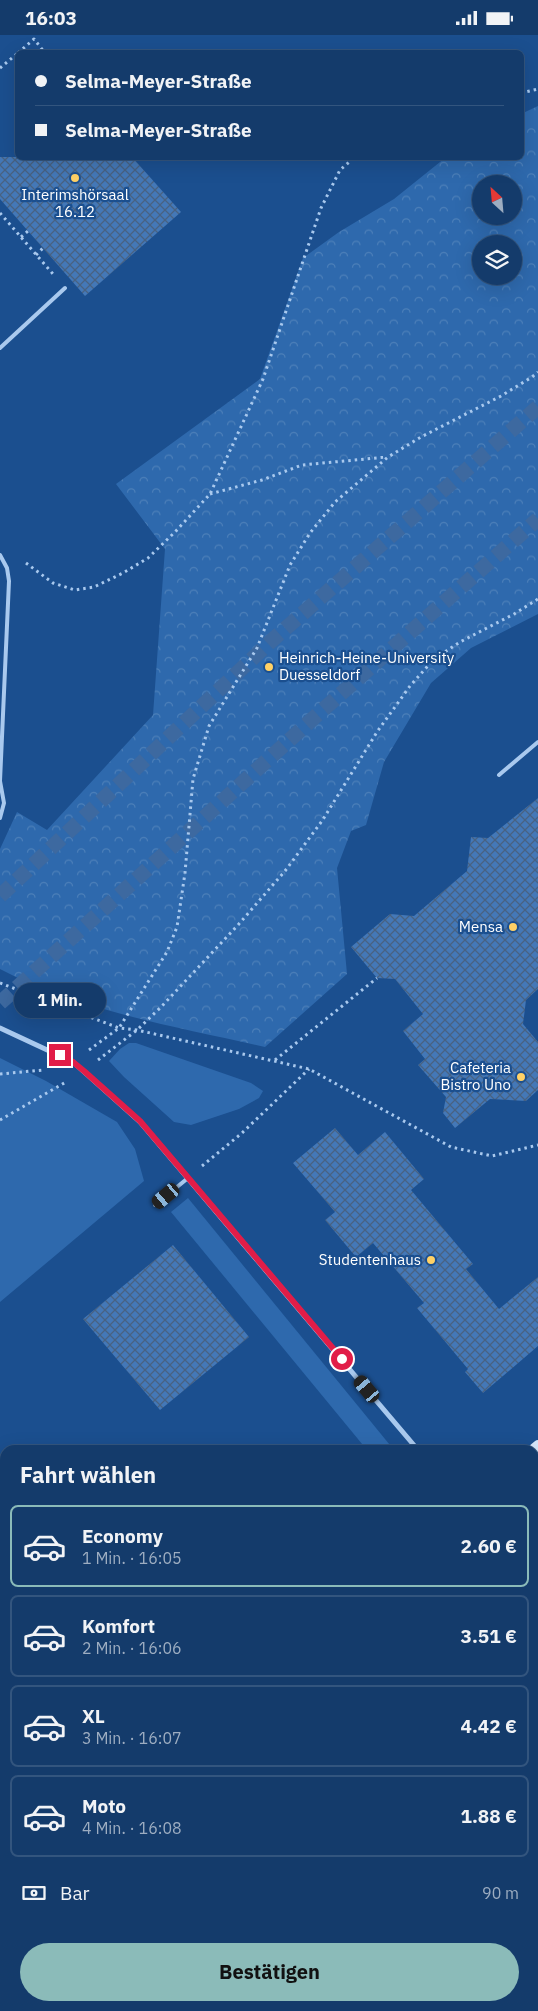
<!DOCTYPE html>
<html lang="de">
<head>
<meta charset="utf-8">
<style>
  :root { --surface:#143b6b; --page:#1d4271; --text:#f1f3f6; --muted:#9dadc1; --line:#33557e; --accent:#8bbbb9 }
  body { margin:0; font-family:"IBM Plex Sans",sans-serif; background:var(--page); color:var(--text); height:100vh; display:flex; flex-direction:column; font-size:19px; white-space:nowrap }
  * { box-sizing:border-box; margin:0 }
  p { font-size:16px; color:var(--muted) }
  .icon { flex:none; width:28px; height:28px; fill:none; stroke:currentColor; stroke-width:2; stroke-linecap:round; stroke-linejoin:round }
  .map { position:relative; flex:1; overflow:hidden }
  .drawer { position:absolute; left:0px; top:1410px; width:539px; height:566px; display:flex; flex-direction:column; background:var(--surface); border-radius:15px 15px 0 0; box-shadow:0 5px 20px #0002,0 0 0 1px var(--line) }
  .drawer>* { flex:none }
  .top-card { position:absolute; left:15px; top:15px; width:509px; height:110px; border-radius:8px; box-shadow:0 5px 20px #0002,0 0 0 1px var(--line); display:grid; align-content:center; height:110px; padding:0 20px; background:var(--surface) }
  .needle { width:32px; rotate:334deg }
  .controls { position:absolute; left:472px; top:140px; display:grid; gap:10px }
  .controls a { display:grid; place-items:center; width:50px; height:50px; border-radius:50%; background:var(--surface); box-shadow:0 5px 20px #0002,0 0 0 1px var(--line); font-size:25px }
  .end { position:absolute; width:22px; height:22px; margin:-11px; border:6px solid #e11d48; background:#fff; box-shadow:0 0 0 2px #fff }
  .from { border-radius:50% }
  .bubble { position:absolute; height:35px; border-radius:18px; background:var(--surface); box-shadow:0 5px 20px #0002,0 0 0 1px var(--line); font-size:16px; font-weight:700; line-height:35px; text-align:center }
  .car { position:absolute; width:15px; height:30px; margin:-15px -8px; border-radius:6px; box-shadow:0 0 4px 1px #0007; background:linear-gradient(#222 24%,#8ab4d8 0 40%,#222 0 76%,#8ab4d8 0 86%,#222 0) }
  .top-card b { display:flex; align-items:center; gap:18px; height:48px; font-size:19px }
  .top-card b+b { border-top:1px solid var(--line) }
  .top-card i { width:12px; height:12px; background:var(--text) }
  ul { padding:0; list-style:none }
  li { display:flex; align-items:center; gap:15px; height:82px; margin:0 10px 8px; padding:0 10px; border:2px solid var(--line); border-radius:8px }
  li div { flex:1 }
  li b { display:block; font-size:19px }
  li em { font-style:normal; font-weight:700 }
  li.on { border-color:var(--accent) }
  li>.icon { width:45px; height:45px; stroke-width:1.5 }
  h2 { padding:0 20px; font-size:22px; line-height:60px }
  .pay { display:flex; align-items:center; gap:12px; height:55px; padding:0 20px; font-size:19px }
  .pay p { margin-inline-start:auto }
  .button { display:flex; gap:10px; margin-top:auto; padding:10px 20px }
  .button a { flex:1; height:58px; border-radius:30px; background:var(--accent); color:#111; font-size:20px; font-weight:700; line-height:58px; text-align:center }
  .status { display:flex; justify-content:space-between; align-items:center; height:35px; padding:0 25px; background:var(--surface); direction:ltr }
  .status svg { height:14px; fill:currentColor }
  .map>svg:first-child { display:block }
  .green { fill:#2e69ad }
  .park { fill:url(#park-crowns); fill-rule:evenodd }
  .building { fill:url(#building-cross-hatch) }
  .lines { fill:none; stroke-linecap:round; stroke-linejoin:round }
  .highway-tunnel { stroke:#3d69a0; stroke-width:15; stroke-dasharray:15 8; stroke-linecap:butt }
  .path { stroke:#a9c9ee; stroke-width:3; stroke-dasharray:2.5 4; stroke-linecap:butt }
  .lane { stroke:#a9c9ee; stroke-width:4 }
  .street { stroke:#a9c9ee; stroke-width:5 }
  .secondary { stroke:#d6e6fa; stroke-width:10 }
  .route { stroke:#e11d48; stroke-width:6 }
  .poi-dot { fill:#ffd166; stroke:#1b4f8f; stroke-width:2 }
  .labels { text-anchor:middle; stroke-width:4.5; stroke-linejoin:round; paint-order:stroke }
  .poi-label { font-size:15px; fill:#fff; stroke:#1b4f8f; text-anchor:end }
</style>
</head>
<body>
<div class="status"><b>16:03</b><svg viewBox="0 0 49 12"><path d="M0 12V9h3v3zM5 12V6h3v6zM10 12V3h3v9zM15 12V0h3v12zM26 1h20v11H26zM47 4h2v5h-2z"/></svg></div>
<div class="map">
<svg width="538" height="1976" viewBox="0 0 538 1976">
  <defs>
    <pattern id="park-crowns" width="20" height="18" patternUnits="userSpaceOnUse" patternTransform="scale(1.25)"><rect width="20" height="18" fill="#2e69ad"/><path d="M2 6a3 3 0 1 1 6 0M12 15a3 3 0 1 1 6 0" fill="none" stroke="#4d80b9"/></pattern>
    <pattern id="building-cross-hatch" width="8" height="8" patternUnits="userSpaceOnUse" patternTransform="scale(1.25)"><rect width="8" height="8" fill="#4478b7"/><path d="M0 0l8 8M0 8l8-8" fill="none" stroke="#486282"/></pattern>
  </defs>
  <rect width="100%" height="100%" fill="#1b4f8f"/>
  <g class="green">
    <path d="M129,1008H136L251,1048L263,1056L259,1063L239,1074L191,1090L174,1087L124,1042L109,1026L120,1014Z"/>
    <path d="M0,1023L46,1046L117,1087L135,1114L144,1146L0,1267Z"/>
    <path d="M188,1163L394,1415H367L171,1177Z"/>
    <path d="M538,1501V1611L534,1606V1505Z"/>
  </g>
  <path class="park" d="M538,71V579L471,613L431,648L384,727L366,790L351,796L337,833L347,939L265,1012C178,992 80,976 0,934V814L17,777L47,795L153,680L165,514L116,449L260,344L303,223L339,197L394,164L445,123L521,122V79ZM481,149H514V181H481ZM481,209H514V241H481Z"/>
  <g class="building">
    <path d="M0,122H132L181,177L85,261L0,164Z"/>
    <path d="M538,763V954L526,965L523,989L538,1007V1055L526,1066L490,1064L455,1093L443,1078L446,1062L418,1030L425,1024L403,996L423,979L395,944L377,943L351,912L390,879L414,881L467,836L471,802L488,803Z"/>
    <path d="M335,1093L358,1120L385,1097L424,1144L411,1155L473,1229L466,1234L499,1274L538,1242V1311L483,1358L465,1337L468,1334L417,1273L424,1268L373,1208L356,1222L325,1185L335,1177L293,1128Z"/>
    <path d="M173,1210L249,1302L160,1375L83,1284Z"/>
  </g>
  <g class="lines">
    <g class="highway-tunnel">
      <path d="M0,861L269,608L538,372"/>
      <path d="M0,968L317,680L538,484"/>
    </g>
    <g class="path">
      <path d="M18,18L34,4L45,18"/>
      <path d="M0,33L18,18"/>
      <path d="M521,58L538,54"/>
      <path d="M0,178L53,239"/>
      <path d="M21,202L28,196"/>
      <path d="M36,220L43,213"/>
      <path d="M210,459L262,445L302,430L387,422"/>
      <path d="M26,528L53,548L75,555L94,552L123,538L148,523L175,497L210,459L263,344L321,173L340,135L355,122"/>
      <path d="M0,948L119,993L137,995L309,1034L451,1112L492,1121L538,1110"/>
      <path d="M89,1015L119,993L167,917L177,892L185,838L193,744L209,691L257,613L290,530L310,498L335,467L388,422L421,402L501,361L532,342L538,337"/>
      <path d="M98,1025L137,995L162,971L238,890L285,836L322,786L377,697L410,651L434,624L460,607L514,579L538,564"/>
      <path d="M275,1025L377,943"/>
      <path d="M0,1039L43,1035"/>
      <path d="M0,1085L66,1047"/>
      <path d="M202,1131L242,1098L309,1034"/>
      <path d="M534,1578H538"/>
      <path d="M240,1976L243,1971"/>
    </g>
    <g class="lane">
      <path d="M0,313L65,253"/>
      <path d="M0,520L7,533L9,546L0,746L4,768L0,783"/>
      <path d="M499,740L538,707"/>
      <path d="M155,1170L188,1143"/>
      <path d="M534,1957L538,1962"/>
    </g>
    <path class="street" d="M0,993L73,1027L140,1087L418,1415"/>
    <g class="secondary">
      <path d="M532,1415L538,1410"/>
      <path d="M534,1474L538,1470"/>
      <path d="M0,1918L5,1909"/>
      <path d="M31,1976L32,1971"/>
    </g>
  </g>
  <g class="lines">
    <path class="route" d="M60,1020L73,1027L84,1036L140,1086L342,1324"/>
  </g>
  <g class="poi-dot">
    <circle cx="75" cy="143" r="5"/>
    <circle cx="269" cy="632" r="5"/>
    <circle cx="513" cy="892" r="5"/>
    <circle cx="521" cy="1042" r="5"/>
    <circle cx="431" cy="1225" r="5"/>
  </g>
  <g class="labels">
    <g class="poi-label">
      <text x="75" y="165" text-anchor="middle">Interimshörsaal<tspan x="75" dy="17">16.12</tspan></text>
      <text x="279" y="628" text-anchor="start">Heinrich-Heine-University<tspan x="279" dy="17">Duesseldorf</tspan></text>
      <text x="503" y="897">Mensa</text>
      <text x="511" y="1038">Cafeteria<tspan x="511" dy="17">Bistro Uno</tspan></text>
      <text x="421" y="1230">Studentenhaus</text>
    </g>
  </g>
</svg>
<div class="controls">
<a><svg class="needle" viewBox="-14 -14 28 28"><path d="M0-13l5 13h-10z" fill="#e53935"/><path d="M0 13l5-13h-10z" fill="#9dadc1"/></svg></a>
<a><svg class="icon" aria-label="layers" viewBox="0 0 24 24"><path d="M12 4l9 5-9 5-9-5zM3 14l9 5 9-5"/></svg></a>
</div>
<i class="end from" style="left:342px;top:1324px"></i>
<i class="end" style="left:60px;top:1020px"></i>
<div class="bubble" style="left:14px;top:948px;width:92px">1 Min.</div>
<i class="car" style="left:166px;top:1161px;rotate:230deg"></i>
<i class="car" style="left:367px;top:1354px;rotate:320deg"></i>
<div class="top-card">
<b><i class="from"></i>Selma-Meyer-Straße</b>
<b><i></i>Selma-Meyer-Straße</b>
</div>
<section class="drawer">
<h2>Fahrt wählen</h2>
<ul>
<li class="on"><svg class="icon" aria-label="car" viewBox="0 0 24 24"><path d="M5 17H2v-5l4-1 3-4h7l3 4 3 1v5h-3M9 17h6M6 11h13"/><circle cx="7" cy="17" r="2"/><circle cx="17" cy="17" r="2"/></svg><div><b>Economy</b><p>1 Min. · 16:05</p></div><em>2.60 €</em></li>
<li><svg class="icon" aria-label="car" viewBox="0 0 24 24"><path d="M5 17H2v-5l4-1 3-4h7l3 4 3 1v5h-3M9 17h6M6 11h13"/><circle cx="7" cy="17" r="2"/><circle cx="17" cy="17" r="2"/></svg><div><b>Komfort</b><p>2 Min. · 16:06</p></div><em>3.51 €</em></li>
<li><svg class="icon" aria-label="car" viewBox="0 0 24 24"><path d="M5 17H2v-5l4-1 3-4h7l3 4 3 1v5h-3M9 17h6M6 11h13"/><circle cx="7" cy="17" r="2"/><circle cx="17" cy="17" r="2"/></svg><div><b>XL</b><p>3 Min. · 16:07</p></div><em>4.42 €</em></li>
<li><svg class="icon" aria-label="car" viewBox="0 0 24 24"><path d="M5 17H2v-5l4-1 3-4h7l3 4 3 1v5h-3M9 17h6M6 11h13"/><circle cx="7" cy="17" r="2"/><circle cx="17" cy="17" r="2"/></svg><div><b>Moto</b><p>4 Min. · 16:08</p></div><em>1.88 €</em></li>
</ul>
<div class="pay"><svg class="icon" aria-label="cash" viewBox="0 0 24 24"><path d="M3 7h18v10H3z"/><circle cx="12" cy="12" r="2"/></svg>Bar<p>90 m</p></div>
<div class="button"><a>Bestätigen</a></div>
</section>
</div>
</body>
</html>
